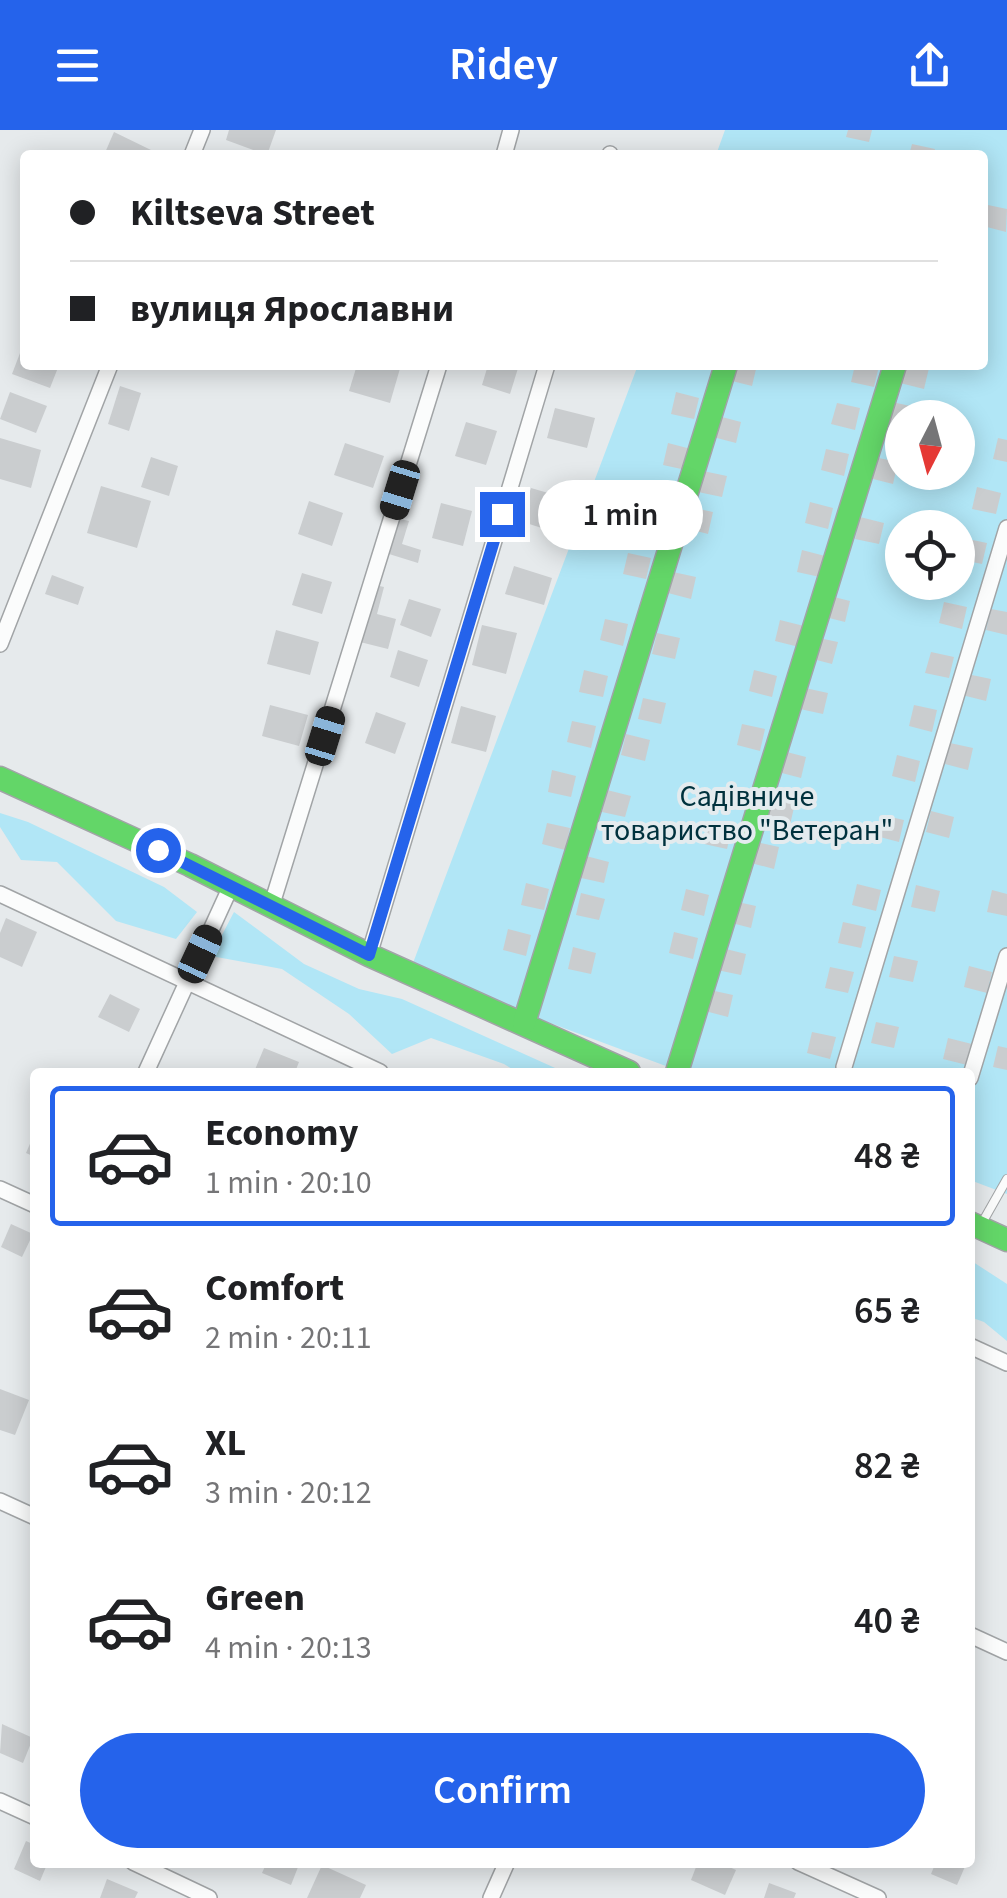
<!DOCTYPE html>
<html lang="en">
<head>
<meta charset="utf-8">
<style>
  :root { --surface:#fff; --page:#f2f2f2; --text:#202124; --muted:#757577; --line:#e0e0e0; --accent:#2563eb }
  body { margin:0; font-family:"Source Sans 3",sans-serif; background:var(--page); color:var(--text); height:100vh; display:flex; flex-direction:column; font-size:38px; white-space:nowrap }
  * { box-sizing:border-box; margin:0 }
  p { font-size:32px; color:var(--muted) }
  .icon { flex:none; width:55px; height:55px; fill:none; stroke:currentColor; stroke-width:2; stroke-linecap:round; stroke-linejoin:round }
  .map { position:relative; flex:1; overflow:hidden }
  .details { position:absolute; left:30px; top:938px; width:945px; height:800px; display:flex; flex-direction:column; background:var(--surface); border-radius:10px; box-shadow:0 5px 25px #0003 }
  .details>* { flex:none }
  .guide { position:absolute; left:20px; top:20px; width:968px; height:220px; border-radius:10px; box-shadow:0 5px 25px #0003; display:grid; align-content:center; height:220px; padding:0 50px; background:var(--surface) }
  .needle { width:65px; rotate:186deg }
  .tools { position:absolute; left:885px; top:270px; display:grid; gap:20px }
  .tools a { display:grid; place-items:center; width:90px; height:90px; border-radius:50%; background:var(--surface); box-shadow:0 5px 25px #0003; font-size:50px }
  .end { position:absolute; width:45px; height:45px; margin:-22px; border:12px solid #2563eb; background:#fff; box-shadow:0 0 0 5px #fff }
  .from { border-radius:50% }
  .bubble { position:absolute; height:70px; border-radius:35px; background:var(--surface); box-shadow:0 5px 25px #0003; font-size:32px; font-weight:600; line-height:70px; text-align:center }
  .car { position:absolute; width:30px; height:60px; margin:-30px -15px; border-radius:12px; box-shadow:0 0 8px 2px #0007; background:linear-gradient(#222 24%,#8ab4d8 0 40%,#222 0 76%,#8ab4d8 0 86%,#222 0) }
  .guide b { display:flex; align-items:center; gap:35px; height:95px; font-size:38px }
  .guide b+b { border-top:2px solid var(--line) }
  .guide i { width:25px; height:25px; background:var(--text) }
  ul { padding:18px 0 0; list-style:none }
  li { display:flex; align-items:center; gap:30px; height:140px; margin:0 20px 15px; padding:0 30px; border:5px solid transparent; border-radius:10px }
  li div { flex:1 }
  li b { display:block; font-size:38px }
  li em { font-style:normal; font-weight:600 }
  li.selected { border-color:var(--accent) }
  li>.icon { width:90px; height:90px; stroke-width:1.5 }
  .action { display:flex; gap:20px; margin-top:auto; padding:20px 50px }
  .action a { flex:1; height:115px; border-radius:60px; background:var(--accent); color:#fff; font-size:40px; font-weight:600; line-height:115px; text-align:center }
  header { display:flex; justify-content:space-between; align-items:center; height:130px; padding:0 50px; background:var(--accent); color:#fff; font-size:45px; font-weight:600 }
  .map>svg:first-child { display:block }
  .green { fill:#b1e6f6; fill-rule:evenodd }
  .building { fill:#cacdcf }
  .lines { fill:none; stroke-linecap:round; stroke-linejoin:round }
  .lane-casing { stroke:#a1a4a6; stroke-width:10 }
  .street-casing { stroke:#a1a4a6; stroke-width:18 }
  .fast-casing { stroke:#a1a4a6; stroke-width:25 }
  .lane { stroke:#fbfcfc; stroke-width:8 }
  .street { stroke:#fbfcfc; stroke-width:15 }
  .fast { stroke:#63d668; stroke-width:22 }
  .route { stroke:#2563eb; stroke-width:12 }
  .labels { text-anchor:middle; stroke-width:8; stroke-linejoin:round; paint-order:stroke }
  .park-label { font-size:30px; fill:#00313d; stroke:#e4ebee }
</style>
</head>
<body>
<header><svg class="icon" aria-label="menu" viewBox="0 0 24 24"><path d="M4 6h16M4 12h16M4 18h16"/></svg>Ridey<svg class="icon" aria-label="share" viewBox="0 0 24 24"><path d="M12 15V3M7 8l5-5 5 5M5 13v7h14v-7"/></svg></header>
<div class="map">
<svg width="1007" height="1768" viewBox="0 0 1007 1768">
  <rect width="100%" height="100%" fill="#e6eaec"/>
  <g class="green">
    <path d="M725,0H1007V1064L970,1050V942H682L410,841L638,235H982V25H716ZM902,288H958V342H902ZM902,398H958V452H902Z"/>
    <path d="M0,683L28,692L164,757L197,782L176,809L116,791L57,732L21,730L0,697Z"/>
    <path d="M234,782L304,834L359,859L402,869L564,942H517L504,934L431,908L392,924L349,884L282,839L211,826Z"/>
    <path d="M970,1130L1007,1154V1211L984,1192L970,1187Z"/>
  </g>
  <g class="building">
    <path d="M229,0H276L267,25L226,10Z"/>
    <path d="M848,0H872L869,12L846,7Z"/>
    <path d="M114,2L151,20L149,25H104Z"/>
    <path d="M912,14L935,19L933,25H909Z"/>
    <path d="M988,75L1007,79L1006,102L983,96Z"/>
    <path d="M25,210V235H59L50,258L12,244Z"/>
    <path d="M357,235H401L390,273L349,261Z"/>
    <path d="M488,235H519L510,264L482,255Z"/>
    <path d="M732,235H757L752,256L728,250Z"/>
    <path d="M855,235L879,236L874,257L851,252Z"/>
    <path d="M905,235L929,238L924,259L900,253Z"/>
    <path d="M120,256L141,263L129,301L108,294Z"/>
    <path d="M10,262L47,276L36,303L0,289Z"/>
    <path d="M676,262L699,268L694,289L671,284Z"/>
    <path d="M892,272L915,277L913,288H902V297L887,293Z"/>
    <path d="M837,273L860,278L855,300L831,294Z"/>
    <path d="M555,278L595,288L587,318L547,308Z"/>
    <path d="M718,286L741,292L736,313L713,307Z"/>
    <path d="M466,292L497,301L486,335L455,326Z"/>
    <path d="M0,308L41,320L31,358L0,349Z"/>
    <path d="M998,308L1007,310V332L993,329Z"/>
    <path d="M345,313L384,326L373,358L334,345Z"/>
    <path d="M668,313L691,319L686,340L663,335Z"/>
    <path d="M826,319L849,324L844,346L821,340Z"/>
    <path d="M151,327L178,336L169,366L141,357Z"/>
    <path d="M874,327L898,332L893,354L869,348Z"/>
    <path d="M703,341L727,346L722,367L698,362Z"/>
    <path d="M101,356L151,371L137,418L87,403Z"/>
    <path d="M977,357L1001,363L996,384L972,379Z"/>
    <path d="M531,358L562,367L551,401L520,391Z"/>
    <path d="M644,365L667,370L662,391L639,386Z"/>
    <path d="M309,371L343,383L332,416L298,404Z"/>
    <path d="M810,372L833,378L828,399L805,393Z"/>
    <path d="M441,373L472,381L463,416L432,408Z"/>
    <path d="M690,377L713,382L708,404L685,398Z"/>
    <path d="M860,387L884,393L879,414L855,409Z"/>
    <path d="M400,389L409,391L402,414L421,420L418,433L389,424Z"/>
    <path d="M963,408L987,413L982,434L958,429Z"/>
    <path d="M802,420L825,426L820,447L797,442Z"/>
    <path d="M628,423L651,428L646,449L623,444Z"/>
    <path d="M514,436L552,448L544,475L505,464Z"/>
    <path d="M673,442L696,447L691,469L668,463Z"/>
    <path d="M302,443L332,452L322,484L292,475Z"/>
    <path d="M52,445L84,457L78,475L45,464Z"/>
    <path d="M375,455L384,457L377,484L396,489L388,519L360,512Z"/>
    <path d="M826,465L850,471L845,492L821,486Z"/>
    <path d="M409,469L441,479L431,507L400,495Z"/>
    <path d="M944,472L967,477L962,499L939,493Z"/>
    <path d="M991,479L1007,482V505L986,500Z"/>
    <path d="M605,489L628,494L623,516L600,510Z"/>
    <path d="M780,490L804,496L799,517L775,511Z"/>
    <path d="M482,495L517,503L506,544L472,535Z"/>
    <path d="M276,500L319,512L310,545L267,534Z"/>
    <path d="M657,503L680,508L675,529L652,524Z"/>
    <path d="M814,507L838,512L832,534L809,528Z"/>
    <path d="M398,520L428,530L419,557L390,547Z"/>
    <path d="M931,522L954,527L949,548L925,543Z"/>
    <path d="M584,540L608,546L603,567L579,562Z"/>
    <path d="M754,540L777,546L772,567L749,561Z"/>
    <path d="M967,544L991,549L986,571L962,565Z"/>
    <path d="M805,558L828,563L823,584L800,579Z"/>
    <path d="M643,568L666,573L661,594L638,589Z"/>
    <path d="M270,575L308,585L299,616L262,606Z"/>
    <path d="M914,575L937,580L932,602L909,596Z"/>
    <path d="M461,576L496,586L486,622L451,613Z"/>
    <path d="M376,582L406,593L395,624L365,613Z"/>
    <path d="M572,591L596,596L591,618L567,612Z"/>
    <path d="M742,594L765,599L760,621L737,615Z"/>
    <path d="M626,604L650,610L645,631L621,625Z"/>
    <path d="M950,613L973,618L968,640L945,634Z"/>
    <path d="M783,621L806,627L801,648L778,642Z"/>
    <path d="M897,625L920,631L915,652L892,646Z"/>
    <path d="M552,640L576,646L571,667L548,662Z"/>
    <path d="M607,660L631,666L625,687L602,682Z"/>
    <path d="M771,668L795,673L790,695L766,689Z"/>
    <path d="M931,681L954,687L949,708L926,702Z"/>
    <path d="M881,685L904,690L899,712L876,706Z"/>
    <path d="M547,693L570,698L565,720L542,714Z"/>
    <path d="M709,693L732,698L727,719L704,714Z"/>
    <path d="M756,712L779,717L774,739L751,733Z"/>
    <path d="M586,726L609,732L604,753L581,748Z"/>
    <path d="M526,753L549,759L544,780L521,775Z"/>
    <path d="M857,754L881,760L876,781L852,775Z"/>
    <path d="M916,755L940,761L935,782L911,777Z"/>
    <path d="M686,759L709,765L704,786L681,780Z"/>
    <path d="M992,760L1007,764V786L987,782Z"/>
    <path d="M581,763L605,769L599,790L576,785Z"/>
    <path d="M733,771L756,776L751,798L728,792Z"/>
    <path d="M6,788L37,802L22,837L0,827V803Z"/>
    <path d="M843,792L866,797L861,818L838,813Z"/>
    <path d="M508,799L531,805L526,826L503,820Z"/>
    <path d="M674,802L698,808L693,829L669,823Z"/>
    <path d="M573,817L596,823L591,844L568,839Z"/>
    <path d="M722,818L746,824L741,845L717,840Z"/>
    <path d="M894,826L918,831L913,852L889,847Z"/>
    <path d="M969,836L992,842L987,863L964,857Z"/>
    <path d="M830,837L854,842L848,863L825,858Z"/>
    <path d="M710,860L733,865L728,887L705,881Z"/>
    <path d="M110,864L140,879L129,902L98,887Z"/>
    <path d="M876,892L899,897L894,918L871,913Z"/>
    <path d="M812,902L836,907L830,929L807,923Z"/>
    <path d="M948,908L972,914L967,935L943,929Z"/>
    <path d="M998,916L1007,918V940L993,937Z"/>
    <path d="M264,918L299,932L295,942H254Z"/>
    <path d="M35,1002V1027L26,1023Z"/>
    <path d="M11,1094L33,1104L22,1127L1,1117Z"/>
    <path d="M0,1259L29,1270L15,1305L0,1300Z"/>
    <path d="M2,1594L33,1608L23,1633L0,1623Z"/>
    <path d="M26,1711L35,1715V1732H48L40,1751L14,1739Z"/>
    <path d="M267,1732H300L291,1755L262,1743Z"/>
    <path d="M698,1732H718L736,1740L725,1765L691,1750Z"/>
    <path d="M936,1732H967L957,1755L931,1744Z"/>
    <path d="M322,1735L366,1755L360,1768H307Z"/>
    <path d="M107,1749L138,1762L135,1768H100Z"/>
    <path d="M769,1753L796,1763L794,1768H764Z"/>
  </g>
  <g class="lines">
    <g class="lane-casing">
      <path id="lane" d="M982,1093L1007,1049"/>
    </g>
    <g class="street-casing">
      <g id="street">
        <path d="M192,25L202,0"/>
        <path d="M504,25L511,0"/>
        <path d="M610,25V24"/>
        <path d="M0,514L110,235"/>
        <path d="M0,764L380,942"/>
        <path d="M271,777L439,235"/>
        <path d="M369,825L547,235"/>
        <path d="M844,937L1007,398"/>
        <path d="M146,942L231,756"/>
        <path d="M970,948L1007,826"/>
        <path d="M0,1059L35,1075"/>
        <path d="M970,1216L1007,1233"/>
        <path d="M0,1371L35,1387"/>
        <path d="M970,1505L1007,1522"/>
        <path d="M0,1671L35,1687"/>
        <path d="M133,1732L209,1768"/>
        <path d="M798,1732L878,1768"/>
        <path d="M491,1768L507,1732"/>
      </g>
    </g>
    <g class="fast-casing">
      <g id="fast">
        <path d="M0,648L190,735L369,825L629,942"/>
        <path d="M524,893L726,235"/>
        <path d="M677,942L895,235"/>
        <path d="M970,1093L1007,1110"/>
      </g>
    </g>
    <use href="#lane" class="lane"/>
    <use href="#street" class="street"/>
    <use href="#fast" class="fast"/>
  </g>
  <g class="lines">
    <path class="route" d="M158,720L369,825L502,384"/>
  </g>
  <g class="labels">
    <g class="park-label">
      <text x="747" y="676">Садівниче<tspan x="747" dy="34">товариство "Ветеран"</tspan></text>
    </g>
  </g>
</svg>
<div class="tools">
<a><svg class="needle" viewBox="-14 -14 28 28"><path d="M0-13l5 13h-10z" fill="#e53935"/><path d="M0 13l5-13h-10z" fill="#757577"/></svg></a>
<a><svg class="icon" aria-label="locate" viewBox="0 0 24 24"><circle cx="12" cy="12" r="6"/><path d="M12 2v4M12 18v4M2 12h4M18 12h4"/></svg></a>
</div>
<i class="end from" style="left:158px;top:720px"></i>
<i class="end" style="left:502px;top:384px"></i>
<div class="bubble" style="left:538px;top:350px;width:165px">1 min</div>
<i class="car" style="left:400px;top:360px;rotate:197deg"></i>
<i class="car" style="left:325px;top:606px;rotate:17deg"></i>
<i class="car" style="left:200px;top:824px;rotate:25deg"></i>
<div class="guide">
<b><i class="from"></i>Kiltseva Street</b>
<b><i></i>вулиця Ярославни</b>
</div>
<section class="details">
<ul>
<li class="selected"><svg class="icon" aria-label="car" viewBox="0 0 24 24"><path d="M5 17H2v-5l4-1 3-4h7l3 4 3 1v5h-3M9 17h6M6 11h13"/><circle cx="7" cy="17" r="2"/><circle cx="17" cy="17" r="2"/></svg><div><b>Economy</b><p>1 min · 20:10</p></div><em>48 ₴</em></li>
<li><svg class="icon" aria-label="car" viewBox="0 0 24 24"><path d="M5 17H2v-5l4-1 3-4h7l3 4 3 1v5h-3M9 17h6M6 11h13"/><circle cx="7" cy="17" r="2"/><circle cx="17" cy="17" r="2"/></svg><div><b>Comfort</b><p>2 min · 20:11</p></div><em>65 ₴</em></li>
<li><svg class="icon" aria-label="car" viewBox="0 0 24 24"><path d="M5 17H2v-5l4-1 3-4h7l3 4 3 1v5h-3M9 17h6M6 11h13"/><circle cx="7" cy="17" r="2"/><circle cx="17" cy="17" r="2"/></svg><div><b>XL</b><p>3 min · 20:12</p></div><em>82 ₴</em></li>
<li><svg class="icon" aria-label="car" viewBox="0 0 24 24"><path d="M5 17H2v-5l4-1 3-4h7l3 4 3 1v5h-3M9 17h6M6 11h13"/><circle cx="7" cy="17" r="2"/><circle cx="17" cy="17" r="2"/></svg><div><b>Green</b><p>4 min · 20:13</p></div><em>40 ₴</em></li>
</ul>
<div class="action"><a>Confirm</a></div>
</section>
</div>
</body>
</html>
